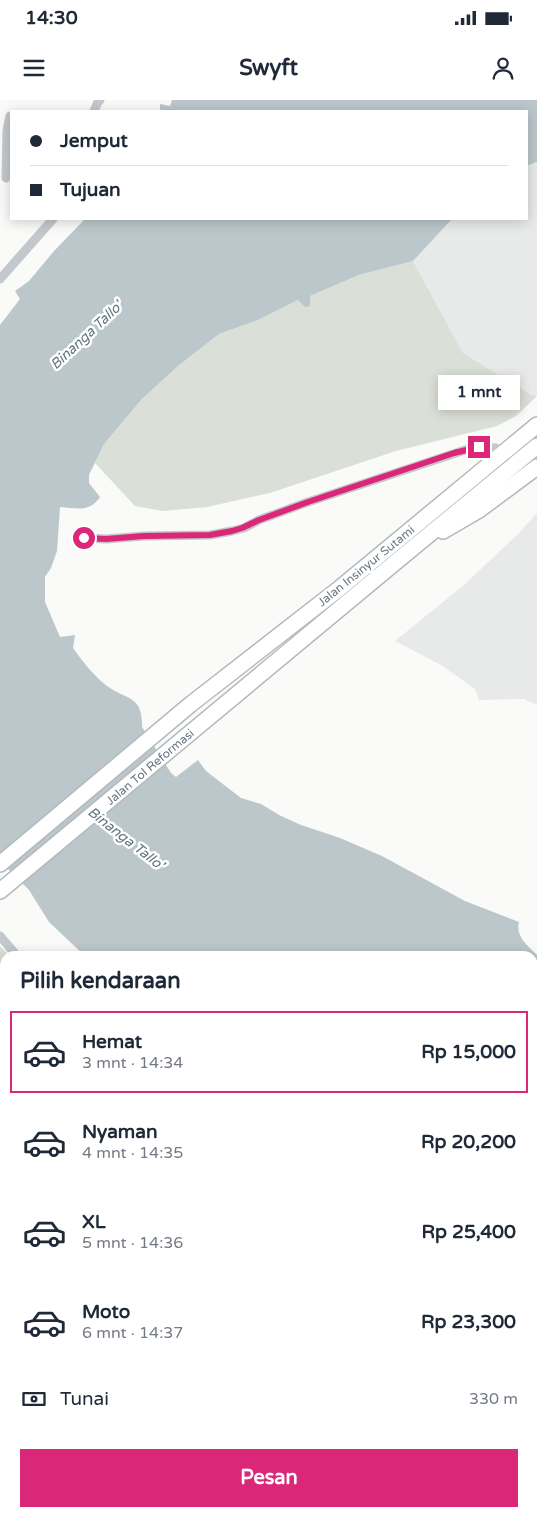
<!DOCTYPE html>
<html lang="id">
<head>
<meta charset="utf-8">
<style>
  :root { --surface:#fff; --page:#f6f6f7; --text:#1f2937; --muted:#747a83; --line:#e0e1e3; --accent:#db2777 }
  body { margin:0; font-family:"Varela Round",sans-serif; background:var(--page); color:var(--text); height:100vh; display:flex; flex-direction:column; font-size:19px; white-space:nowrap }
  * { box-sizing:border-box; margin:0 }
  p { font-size:16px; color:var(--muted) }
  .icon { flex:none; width:28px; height:28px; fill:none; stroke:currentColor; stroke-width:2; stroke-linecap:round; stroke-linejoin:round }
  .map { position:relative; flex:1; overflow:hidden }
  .details { position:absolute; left:0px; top:851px; width:538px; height:566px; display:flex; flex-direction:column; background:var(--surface); border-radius:15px 15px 0 0; box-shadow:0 2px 12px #0003 }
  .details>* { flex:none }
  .hud { position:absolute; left:10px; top:10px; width:518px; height:110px; border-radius:0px; box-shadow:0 2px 12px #0003; display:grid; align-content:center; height:110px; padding:0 20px; background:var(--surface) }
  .end { position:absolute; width:22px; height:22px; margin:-11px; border:6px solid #db2777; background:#fff; box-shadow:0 0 0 2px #fff }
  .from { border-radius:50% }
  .bubble { position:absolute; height:35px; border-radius:0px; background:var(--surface); box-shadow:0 2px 12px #0003; font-size:16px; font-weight:700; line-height:35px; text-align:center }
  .hud b { display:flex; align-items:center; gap:18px; height:48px; font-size:19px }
  .hud b+b { border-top:1px solid var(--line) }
  .hud i { width:12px; height:12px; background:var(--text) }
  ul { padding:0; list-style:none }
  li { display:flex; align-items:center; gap:15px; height:82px; margin:0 10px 8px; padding:0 10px; border:2px solid transparent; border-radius:0px }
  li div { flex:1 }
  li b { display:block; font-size:19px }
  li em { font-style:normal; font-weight:700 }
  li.selected { border-color:var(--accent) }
  li>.icon { width:45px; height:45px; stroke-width:1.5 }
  h2 { padding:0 20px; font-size:22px; line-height:60px }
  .pay { display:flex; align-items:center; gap:12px; height:55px; padding:0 20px; font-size:19px }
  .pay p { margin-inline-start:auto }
  .cta { display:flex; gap:10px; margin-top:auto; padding:10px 20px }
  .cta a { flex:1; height:58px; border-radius:0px; background:var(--accent); color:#fff; font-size:20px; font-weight:700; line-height:58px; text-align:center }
  .status { display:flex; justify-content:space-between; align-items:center; height:35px; padding:0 25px; background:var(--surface); direction:ltr }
  .status svg { height:14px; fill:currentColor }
  header { display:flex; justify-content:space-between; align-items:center; height:65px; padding:0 20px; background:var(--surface); font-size:22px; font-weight:700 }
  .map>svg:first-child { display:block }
  .built { fill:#e8e9e9 }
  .green { fill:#dadfd7 }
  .water { fill:#bbc7cb }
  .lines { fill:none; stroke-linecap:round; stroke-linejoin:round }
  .highway-casing { stroke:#b4b9bd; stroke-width:18 }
  .street { stroke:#c3c8cc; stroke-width:9 }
  .highway { stroke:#fff; stroke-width:15 }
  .route { stroke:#db2777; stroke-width:6 }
  .labels { text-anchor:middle; stroke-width:5; stroke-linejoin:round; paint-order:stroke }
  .street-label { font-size:12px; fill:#657683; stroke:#fff }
  .water-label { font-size:14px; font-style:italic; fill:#60757c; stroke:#fff }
</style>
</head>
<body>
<div class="status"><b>14:30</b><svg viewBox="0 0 49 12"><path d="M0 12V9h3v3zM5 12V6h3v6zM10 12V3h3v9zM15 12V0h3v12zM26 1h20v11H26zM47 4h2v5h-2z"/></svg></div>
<header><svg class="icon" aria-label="menu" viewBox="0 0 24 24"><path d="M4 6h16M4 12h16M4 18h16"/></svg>Swyft<svg class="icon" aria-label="person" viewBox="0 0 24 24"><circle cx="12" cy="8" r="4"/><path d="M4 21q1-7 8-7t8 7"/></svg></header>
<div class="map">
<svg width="537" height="1417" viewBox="0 0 537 1417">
  <rect width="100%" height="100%" fill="#fafaf8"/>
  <g class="built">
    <path d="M537,62V296L530,294L463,253L413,161L452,119H526V66Z"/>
    <path d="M537,413V605L524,599L479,600L475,589L441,565L395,541L465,484L519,433Z"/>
  </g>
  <g class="green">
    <path d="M413,161L463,253L530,294L537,296L516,316L497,326L396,351L270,393L207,407L163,411L135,406L95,363L104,344L142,299L178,266L219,234L258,220L298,200L310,196L359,175Z"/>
    <path d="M0,846L9,856H5V1026L0,1021Z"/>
    <path d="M5,1041V1066L0,1078V1045Z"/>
    <path d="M5,1102V1143L0,1142V1113Z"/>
    <path d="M223,1413H271L269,1417H227Z"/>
  </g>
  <g class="water">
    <path d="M172,0H537V62L526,66V11H146V10H160V4L170,6Z"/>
    <path d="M85,119H452L413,161L359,175L310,196V206L305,207L298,200L258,220L219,234L178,266L142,299L104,344L89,375V383L100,397C89,413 77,408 60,407L57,451L51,468L45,477V502L60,537L75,535L73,548C83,562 93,575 107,586C126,600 143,595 142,627L171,673L176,677L198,660L206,671L241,698L261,704L279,715L301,725L340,738L382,756L465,801L519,822C515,836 528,846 537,855V1105L532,1103V856H85L49,822L29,790L0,761V225L20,199L15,191L29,181L54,151Z"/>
  </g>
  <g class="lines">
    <g class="highway-casing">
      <g id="highway">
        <path d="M443,431L479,410L537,367"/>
        <path d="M0,764L191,604L340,488L537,325"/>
        <path d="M0,791L403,456L537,346"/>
        <path d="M0,1270L5,1272"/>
        <path d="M0,1301L5,1304"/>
        <path d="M180,1412L185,1417"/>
        <path d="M205,1412L210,1417"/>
      </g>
    </g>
    <g class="street">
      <path d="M94,11L98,2L100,0"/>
      <path d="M6,78L7,31L10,16"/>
      <path d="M0,179L53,119"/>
      <path d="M83,438L106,439L144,436L210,435L232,431L244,428L259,420L308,402L465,350L479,347L496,348L501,354"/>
      <path d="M0,836L17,856"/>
      <path d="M0,1088L5,1075"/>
      <path d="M451,1412L456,1417"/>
      <path d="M14,1417L16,1412"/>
      <path d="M79,1417L81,1412"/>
      <path d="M127,1417L129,1413"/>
    </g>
    <use href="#highway" class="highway"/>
  </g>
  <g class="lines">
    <path class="route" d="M84,438L106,439L144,436L210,435L232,431L242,428L259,420L308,402L454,353L479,347"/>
  </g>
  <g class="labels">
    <g class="street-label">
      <text transform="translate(366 466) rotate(-39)" y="4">Jalan Insinyur Sutami</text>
      <text transform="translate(150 667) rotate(-40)" y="4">Jalan Tol Reformasi</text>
    </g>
    <g class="water-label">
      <text transform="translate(86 235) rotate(-43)" y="5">Binanga Tallo'</text>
      <text transform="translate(126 738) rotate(38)" y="5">Binanga Tallo'</text>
    </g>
  </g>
</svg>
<i class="end from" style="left:84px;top:438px"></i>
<i class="end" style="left:479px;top:347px"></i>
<div class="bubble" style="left:438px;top:275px;width:82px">1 mnt</div>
<div class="hud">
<b><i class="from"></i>Jemput</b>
<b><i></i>Tujuan</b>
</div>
<section class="details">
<h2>Pilih kendaraan</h2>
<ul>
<li class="selected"><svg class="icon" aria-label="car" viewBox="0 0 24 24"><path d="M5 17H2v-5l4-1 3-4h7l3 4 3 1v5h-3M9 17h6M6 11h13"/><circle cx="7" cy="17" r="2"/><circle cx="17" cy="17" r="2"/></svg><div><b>Hemat</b><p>3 mnt · 14:34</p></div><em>Rp 15,000</em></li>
<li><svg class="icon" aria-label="car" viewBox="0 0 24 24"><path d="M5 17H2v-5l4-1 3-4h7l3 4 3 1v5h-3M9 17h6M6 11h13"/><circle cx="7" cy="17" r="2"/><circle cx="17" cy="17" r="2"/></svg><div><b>Nyaman</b><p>4 mnt · 14:35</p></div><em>Rp 20,200</em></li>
<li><svg class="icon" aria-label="car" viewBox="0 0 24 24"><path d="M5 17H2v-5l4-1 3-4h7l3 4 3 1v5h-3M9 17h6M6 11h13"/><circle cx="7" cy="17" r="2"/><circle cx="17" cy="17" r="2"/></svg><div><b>XL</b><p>5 mnt · 14:36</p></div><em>Rp 25,400</em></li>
<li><svg class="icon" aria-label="car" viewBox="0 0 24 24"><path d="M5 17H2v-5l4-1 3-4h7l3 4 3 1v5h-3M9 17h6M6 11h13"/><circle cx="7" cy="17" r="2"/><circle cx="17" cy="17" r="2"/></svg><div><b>Moto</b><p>6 mnt · 14:37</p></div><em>Rp 23,300</em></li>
</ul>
<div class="pay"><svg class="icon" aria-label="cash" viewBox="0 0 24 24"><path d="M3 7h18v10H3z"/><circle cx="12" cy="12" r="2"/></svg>Tunai<p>330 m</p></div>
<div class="cta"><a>Pesan</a></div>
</section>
</div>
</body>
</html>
